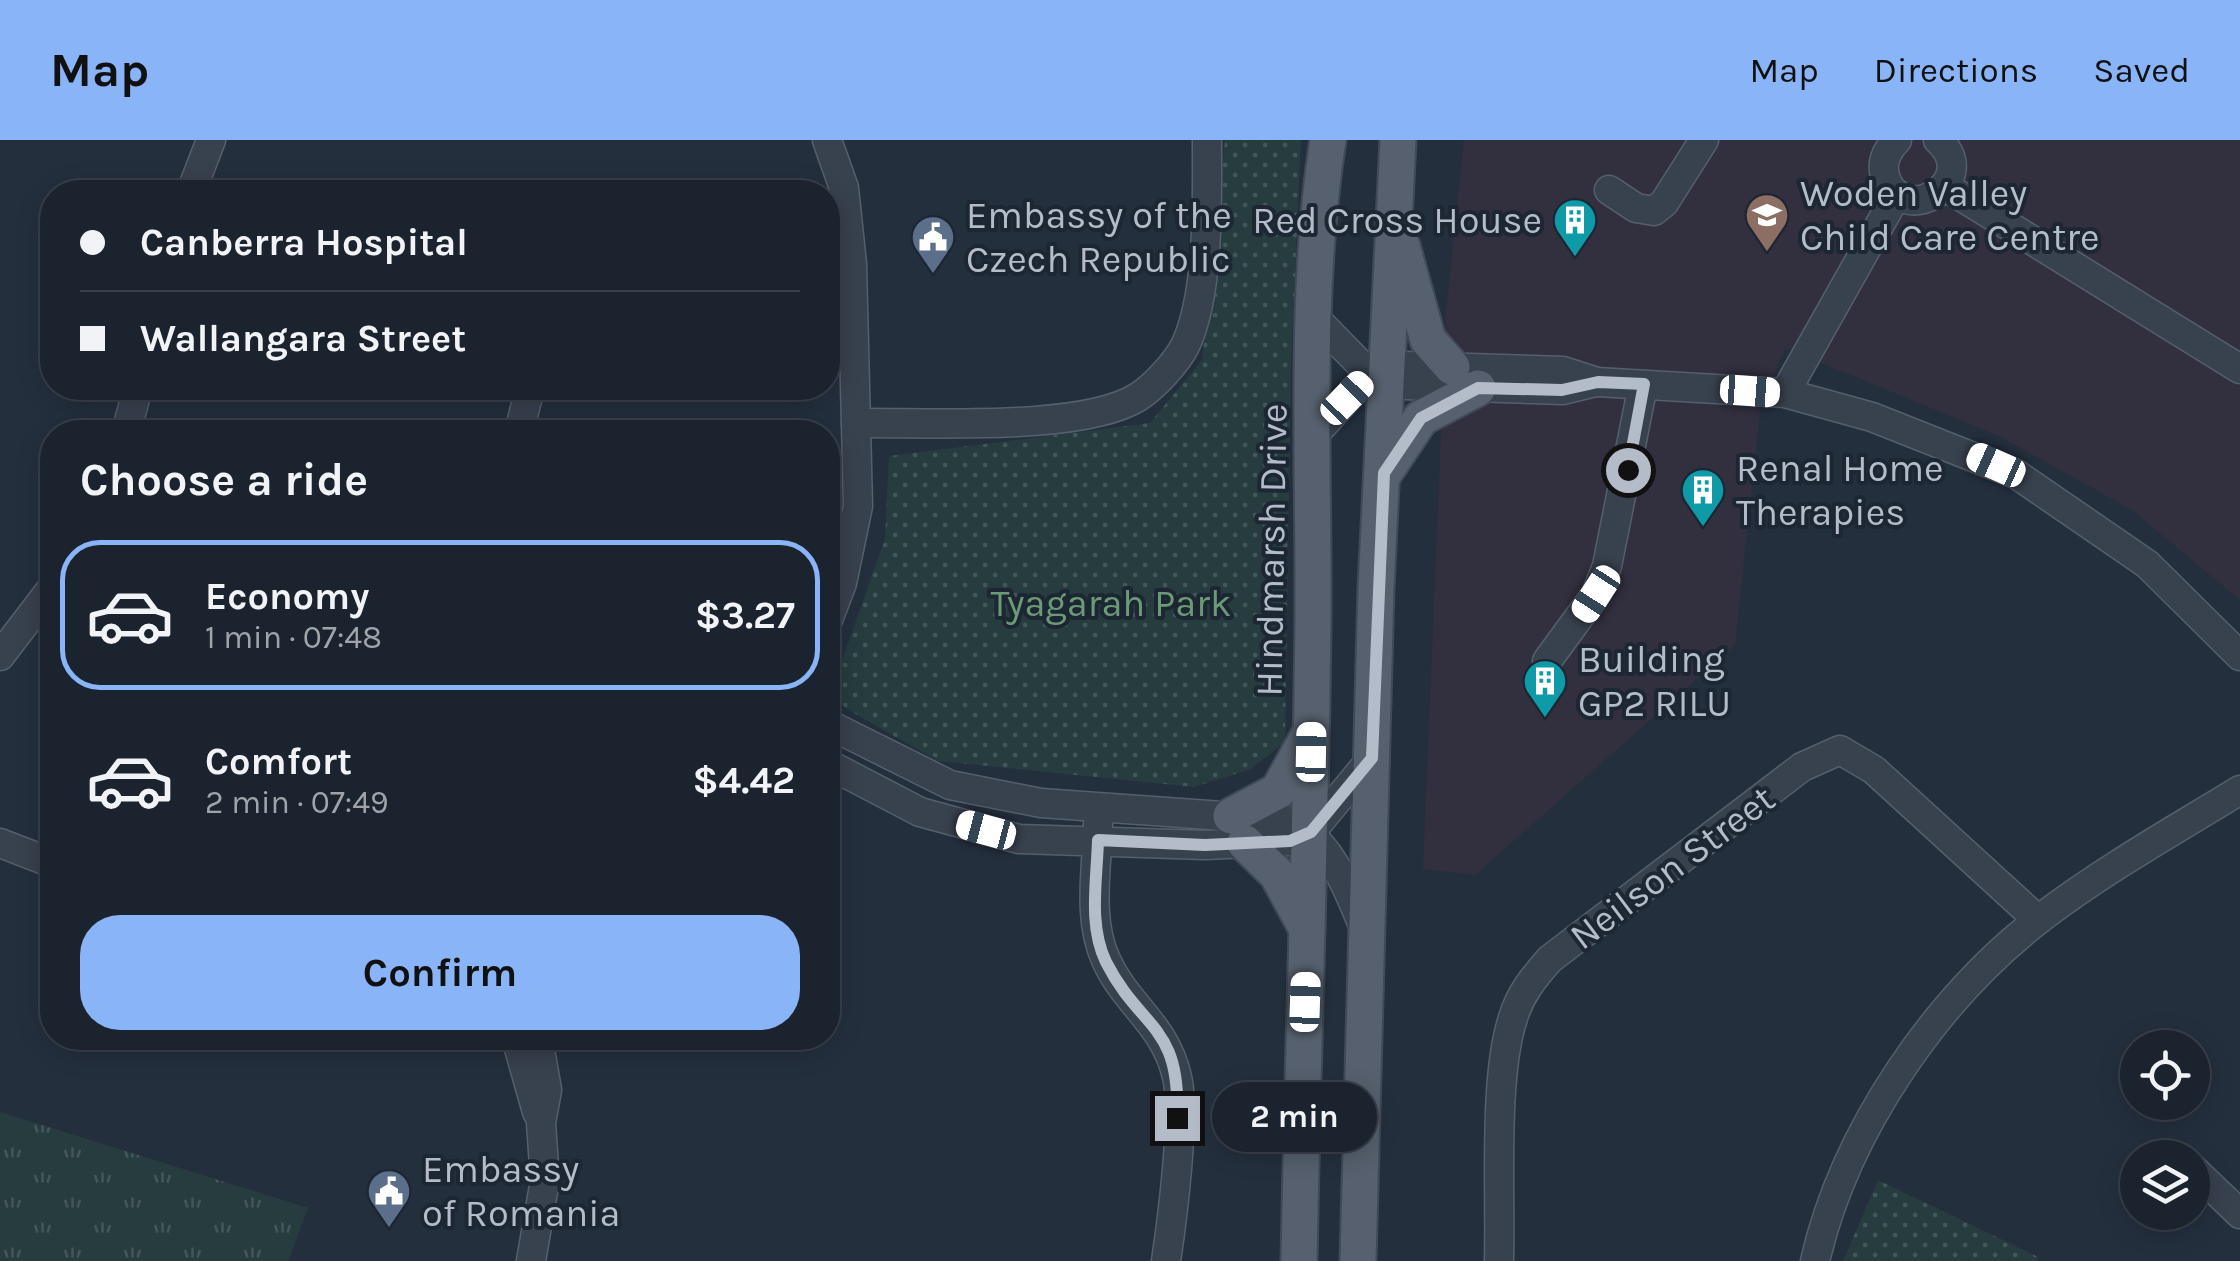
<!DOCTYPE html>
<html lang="en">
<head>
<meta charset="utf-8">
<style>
  :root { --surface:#1b232e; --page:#242b36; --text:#f1f3f6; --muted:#a0a4aa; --line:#39404a; --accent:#8ab4f8 }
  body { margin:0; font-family:Karla,sans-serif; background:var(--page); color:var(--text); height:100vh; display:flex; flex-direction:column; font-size:38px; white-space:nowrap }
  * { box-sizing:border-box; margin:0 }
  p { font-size:32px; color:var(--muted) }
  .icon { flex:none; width:55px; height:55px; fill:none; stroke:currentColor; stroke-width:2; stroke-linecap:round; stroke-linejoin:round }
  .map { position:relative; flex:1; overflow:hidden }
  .side { position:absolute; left:40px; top:280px; width:800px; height:630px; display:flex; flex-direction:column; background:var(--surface); border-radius:40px; box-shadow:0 5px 25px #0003,0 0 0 2px var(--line) }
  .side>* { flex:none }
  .banner { position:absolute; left:40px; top:40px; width:800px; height:220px; border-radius:40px; box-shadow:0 5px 25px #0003,0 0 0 2px var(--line); display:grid; align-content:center; height:220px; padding:0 40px; background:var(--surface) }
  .buttons { position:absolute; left:2120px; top:890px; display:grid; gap:20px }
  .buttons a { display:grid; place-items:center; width:90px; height:90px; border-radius:50%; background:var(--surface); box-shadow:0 5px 25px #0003,0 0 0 2px var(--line); font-size:50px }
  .end { position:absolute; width:45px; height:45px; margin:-22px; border:12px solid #b4bcc9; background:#111; box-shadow:0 0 0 5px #111 }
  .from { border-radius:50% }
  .bubble { position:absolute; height:70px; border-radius:35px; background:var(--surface); box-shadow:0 5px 25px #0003,0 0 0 2px var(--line); font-size:32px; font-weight:700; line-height:70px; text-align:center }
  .car { position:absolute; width:30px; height:60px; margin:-30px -15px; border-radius:12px; box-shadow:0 0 8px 2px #0007; background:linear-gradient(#fff 24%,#345 0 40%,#fff 0 76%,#345 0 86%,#fff 0) }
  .banner b { display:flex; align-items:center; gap:35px; height:95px; font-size:38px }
  .banner b+b { border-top:2px solid var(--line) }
  .banner i { width:25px; height:25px; background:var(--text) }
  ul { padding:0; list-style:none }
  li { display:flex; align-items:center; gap:30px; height:150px; margin:0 20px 15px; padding:0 20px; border:5px solid transparent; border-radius:40px }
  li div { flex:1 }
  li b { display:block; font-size:38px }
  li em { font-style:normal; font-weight:700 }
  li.selected { border-color:var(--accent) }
  li>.icon { width:90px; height:90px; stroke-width:1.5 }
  h2 { padding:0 40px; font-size:45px; line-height:120px }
  .action { display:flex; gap:20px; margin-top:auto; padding:20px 40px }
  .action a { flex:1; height:115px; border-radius:40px; background:var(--accent); color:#111; font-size:40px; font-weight:700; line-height:115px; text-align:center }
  header { display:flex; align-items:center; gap:60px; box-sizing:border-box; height:140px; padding:0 50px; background:var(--accent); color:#111 }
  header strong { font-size:48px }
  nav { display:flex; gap:55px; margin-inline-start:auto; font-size:35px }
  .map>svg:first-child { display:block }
  .medical { fill:#32303f }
  .grass { fill:url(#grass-tufts) }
  .park { fill:url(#park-dots) }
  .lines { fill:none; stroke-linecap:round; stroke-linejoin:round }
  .minor-casing { stroke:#565f6c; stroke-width:31 }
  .major-casing { stroke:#414a57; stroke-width:39 }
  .minor { stroke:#38414e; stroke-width:28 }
  .major { stroke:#56606e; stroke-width:35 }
  .route { stroke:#b4bcc9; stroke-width:12 }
  .labels { text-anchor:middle; stroke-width:8; stroke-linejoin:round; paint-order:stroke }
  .poi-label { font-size:38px; fill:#b4bcc9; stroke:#1d2633; text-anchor:start }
  .street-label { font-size:38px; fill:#b4bcc9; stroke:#1d2633 }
  .park-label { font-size:38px; fill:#6b9a76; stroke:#1d2633 }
</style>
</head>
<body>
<header>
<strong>Map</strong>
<nav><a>Map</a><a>Directions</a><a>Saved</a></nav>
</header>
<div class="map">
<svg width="2240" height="1121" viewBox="0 0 2240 1121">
  <defs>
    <pattern id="grass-tufts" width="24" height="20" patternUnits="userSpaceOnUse" patternTransform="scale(2.5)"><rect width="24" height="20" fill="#263c3f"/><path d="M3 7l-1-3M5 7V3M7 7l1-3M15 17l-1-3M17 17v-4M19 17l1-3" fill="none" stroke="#435659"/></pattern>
    <pattern id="park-dots" width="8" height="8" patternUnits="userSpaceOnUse" patternTransform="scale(2.5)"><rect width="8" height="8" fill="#263c3f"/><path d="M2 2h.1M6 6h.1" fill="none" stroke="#435659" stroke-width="1.8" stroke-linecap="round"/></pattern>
  </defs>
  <rect width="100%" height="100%" fill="#242f3e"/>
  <path class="medical" d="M1464,0H2240V460L2132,370L1999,296L1785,208L1760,271L1735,505L1475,735L1423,729L1446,174Z"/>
  <path class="grass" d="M0,972L308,1068L288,1121H0Z"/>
  <g class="park">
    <path d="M1225,0H1301L1291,224L1285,602L1251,629L1194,647L938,621L845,568L833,546L885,399L889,316L1150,283L1202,220Z"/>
    <path d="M1878,1040L2038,1117L2037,1121H1843Z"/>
  </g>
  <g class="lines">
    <g class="minor-casing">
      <g id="minor">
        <path d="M827,0L844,48L852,124L858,366L842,443L828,480"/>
        <path d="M1897,0C1887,10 1881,22 1885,36C1901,91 1984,41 1938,0"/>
        <path d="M1946,47L2240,229"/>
        <path d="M1609,50L1636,68L1654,71L1664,63L1704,0"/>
        <path d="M191,52L211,0"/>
        <path d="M1317,180L1360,224L1405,245L1563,250L1596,242"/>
        <path d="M1785,253L1897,54"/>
        <path d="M856,283C926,282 1082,292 1138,257C1155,246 1176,223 1185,206C1210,153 1207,59 1207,0"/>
        <path d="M126,292L138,248"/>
        <path d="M519,292L530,248"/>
        <path d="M1313,296L1361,243L1406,226L1563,231L1597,242L1785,253L1872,277L2016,334L2147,424L2240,516"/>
        <path d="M0,516L52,448"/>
        <path d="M1547,521L1596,454L1607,426L1643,245"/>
        <path d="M828,584L950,645L1041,663L1294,681C1332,707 1347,746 1364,788"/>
        <path d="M828,624L920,672L1019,699L1205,705L1291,701L1311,692L1372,618"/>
        <path d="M1098,684C1097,728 1087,779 1106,820C1126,865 1165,884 1177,937C1186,973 1172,1081 1166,1121"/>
        <path d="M0,703L52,723"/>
        <path d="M516,898L537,972"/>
        <path d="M2192,1028L2240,1074"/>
        <path d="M531,1121L545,1040L541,983L547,950L538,898"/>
        <path d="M1499,1121C1501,1054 1493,938 1513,878C1520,854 1534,837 1550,819L1802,627L1840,610L1874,630L2038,780"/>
        <path d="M1815,1121C1845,991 1936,858 2042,777C2104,730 2173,691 2240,650"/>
      </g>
    </g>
    <g class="major-casing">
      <g id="major">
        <path d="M1402,106L1428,200L1452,227"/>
        <path d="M1385,332L1421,278L1478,248"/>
        <path d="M1231,676L1278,651L1309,595"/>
        <path d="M1245,703L1277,734L1307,789"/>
        <path d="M1299,1121C1303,906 1311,692 1313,477C1314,323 1304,152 1328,0"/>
        <path d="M1358,1121L1376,448L1398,0"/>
      </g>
    </g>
    <use href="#minor" class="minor"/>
    <use href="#major" class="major"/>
  </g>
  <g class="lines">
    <path class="route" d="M1177,978C1181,883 1141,891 1106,822C1088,785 1097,740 1098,700L1205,705L1290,701L1311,692L1372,618L1384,333L1421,278L1478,248L1562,250L1598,242L1644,244L1628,330"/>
  </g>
  <defs>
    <g id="school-pin" transform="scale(2.25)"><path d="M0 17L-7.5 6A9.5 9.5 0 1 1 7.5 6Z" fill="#8d6e63" stroke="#1d2633"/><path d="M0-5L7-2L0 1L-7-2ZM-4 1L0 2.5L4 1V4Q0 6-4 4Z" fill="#fff"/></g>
    <g id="building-pin" transform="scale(2.25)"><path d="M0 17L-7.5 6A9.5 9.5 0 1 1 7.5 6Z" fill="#0f9aa8" stroke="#1d2633"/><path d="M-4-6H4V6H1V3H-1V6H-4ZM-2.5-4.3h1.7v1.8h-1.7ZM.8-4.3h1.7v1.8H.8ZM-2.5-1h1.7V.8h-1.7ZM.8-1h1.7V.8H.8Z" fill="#fff"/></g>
    <g id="civic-pin" transform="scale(2.25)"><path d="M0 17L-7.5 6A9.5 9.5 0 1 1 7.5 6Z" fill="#5c6f8a" stroke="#1d2633"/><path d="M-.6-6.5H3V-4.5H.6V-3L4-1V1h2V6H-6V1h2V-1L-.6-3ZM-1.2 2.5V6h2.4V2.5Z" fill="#fff"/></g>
  </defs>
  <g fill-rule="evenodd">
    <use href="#school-pin" x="1767" y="75"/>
    <use href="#building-pin" x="1575" y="80"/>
    <use href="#civic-pin" x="933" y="97"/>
    <use href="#building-pin" x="1703" y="350"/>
    <use href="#building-pin" x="1545" y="541"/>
    <use href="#civic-pin" x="389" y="1051"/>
  </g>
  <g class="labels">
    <g class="poi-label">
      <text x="1800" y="66">Woden Valley<tspan x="1800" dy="44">Child Care Centre</tspan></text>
      <text x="966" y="88">Embassy of the<tspan x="966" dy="44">Czech Republic</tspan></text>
      <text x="1542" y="93" text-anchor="end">Red Cross House</text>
      <text x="1736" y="341">Renal Home<tspan x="1736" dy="44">Therapies</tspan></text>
      <text x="1578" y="532">Building<tspan x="1578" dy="44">GP2 RILU</tspan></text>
      <text x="422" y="1042">Embassy<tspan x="422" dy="44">of Romania</tspan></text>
    </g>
    <g class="street-label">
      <text transform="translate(1271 410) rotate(-89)" y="13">Hindmarsh Drive</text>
      <text transform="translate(1672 727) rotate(-37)" y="13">Neilson Street</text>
    </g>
    <g class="park-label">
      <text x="1111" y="476">Tyagarah Park</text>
    </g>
  </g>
</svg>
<div class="buttons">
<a><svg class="icon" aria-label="locate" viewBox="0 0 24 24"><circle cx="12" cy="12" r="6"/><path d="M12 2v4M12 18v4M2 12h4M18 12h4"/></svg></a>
<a><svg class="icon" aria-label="layers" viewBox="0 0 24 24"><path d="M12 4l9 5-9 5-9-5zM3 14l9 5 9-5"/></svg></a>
</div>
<i class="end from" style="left:1628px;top:330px"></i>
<i class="end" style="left:1177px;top:978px"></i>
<div class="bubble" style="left:1212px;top:942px;width:165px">2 min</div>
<i class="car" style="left:1750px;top:251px;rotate:94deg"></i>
<i class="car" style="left:1347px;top:258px;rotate:44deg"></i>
<i class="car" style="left:1996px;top:325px;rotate:294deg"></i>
<i class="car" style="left:1596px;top:454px;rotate:213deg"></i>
<i class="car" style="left:1311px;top:612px;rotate:1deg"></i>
<i class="car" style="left:986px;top:690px;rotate:285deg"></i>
<i class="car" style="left:1305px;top:862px;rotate:2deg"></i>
<div class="banner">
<b><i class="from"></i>Canberra Hospital</b>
<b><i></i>Wallangara Street</b>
</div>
<section class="side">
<h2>Choose a ride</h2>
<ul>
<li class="selected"><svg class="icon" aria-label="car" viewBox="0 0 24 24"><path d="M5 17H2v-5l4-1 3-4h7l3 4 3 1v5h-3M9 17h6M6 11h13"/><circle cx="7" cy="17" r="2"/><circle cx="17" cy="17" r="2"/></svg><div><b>Economy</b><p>1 min · 07:48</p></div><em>$3.27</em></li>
<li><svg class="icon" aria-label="car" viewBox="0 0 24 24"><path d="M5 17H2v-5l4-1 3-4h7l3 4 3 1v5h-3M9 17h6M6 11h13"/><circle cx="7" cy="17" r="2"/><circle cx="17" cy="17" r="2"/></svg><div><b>Comfort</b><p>2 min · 07:49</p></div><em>$4.42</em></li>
</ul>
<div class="action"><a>Confirm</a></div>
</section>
</div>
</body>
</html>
